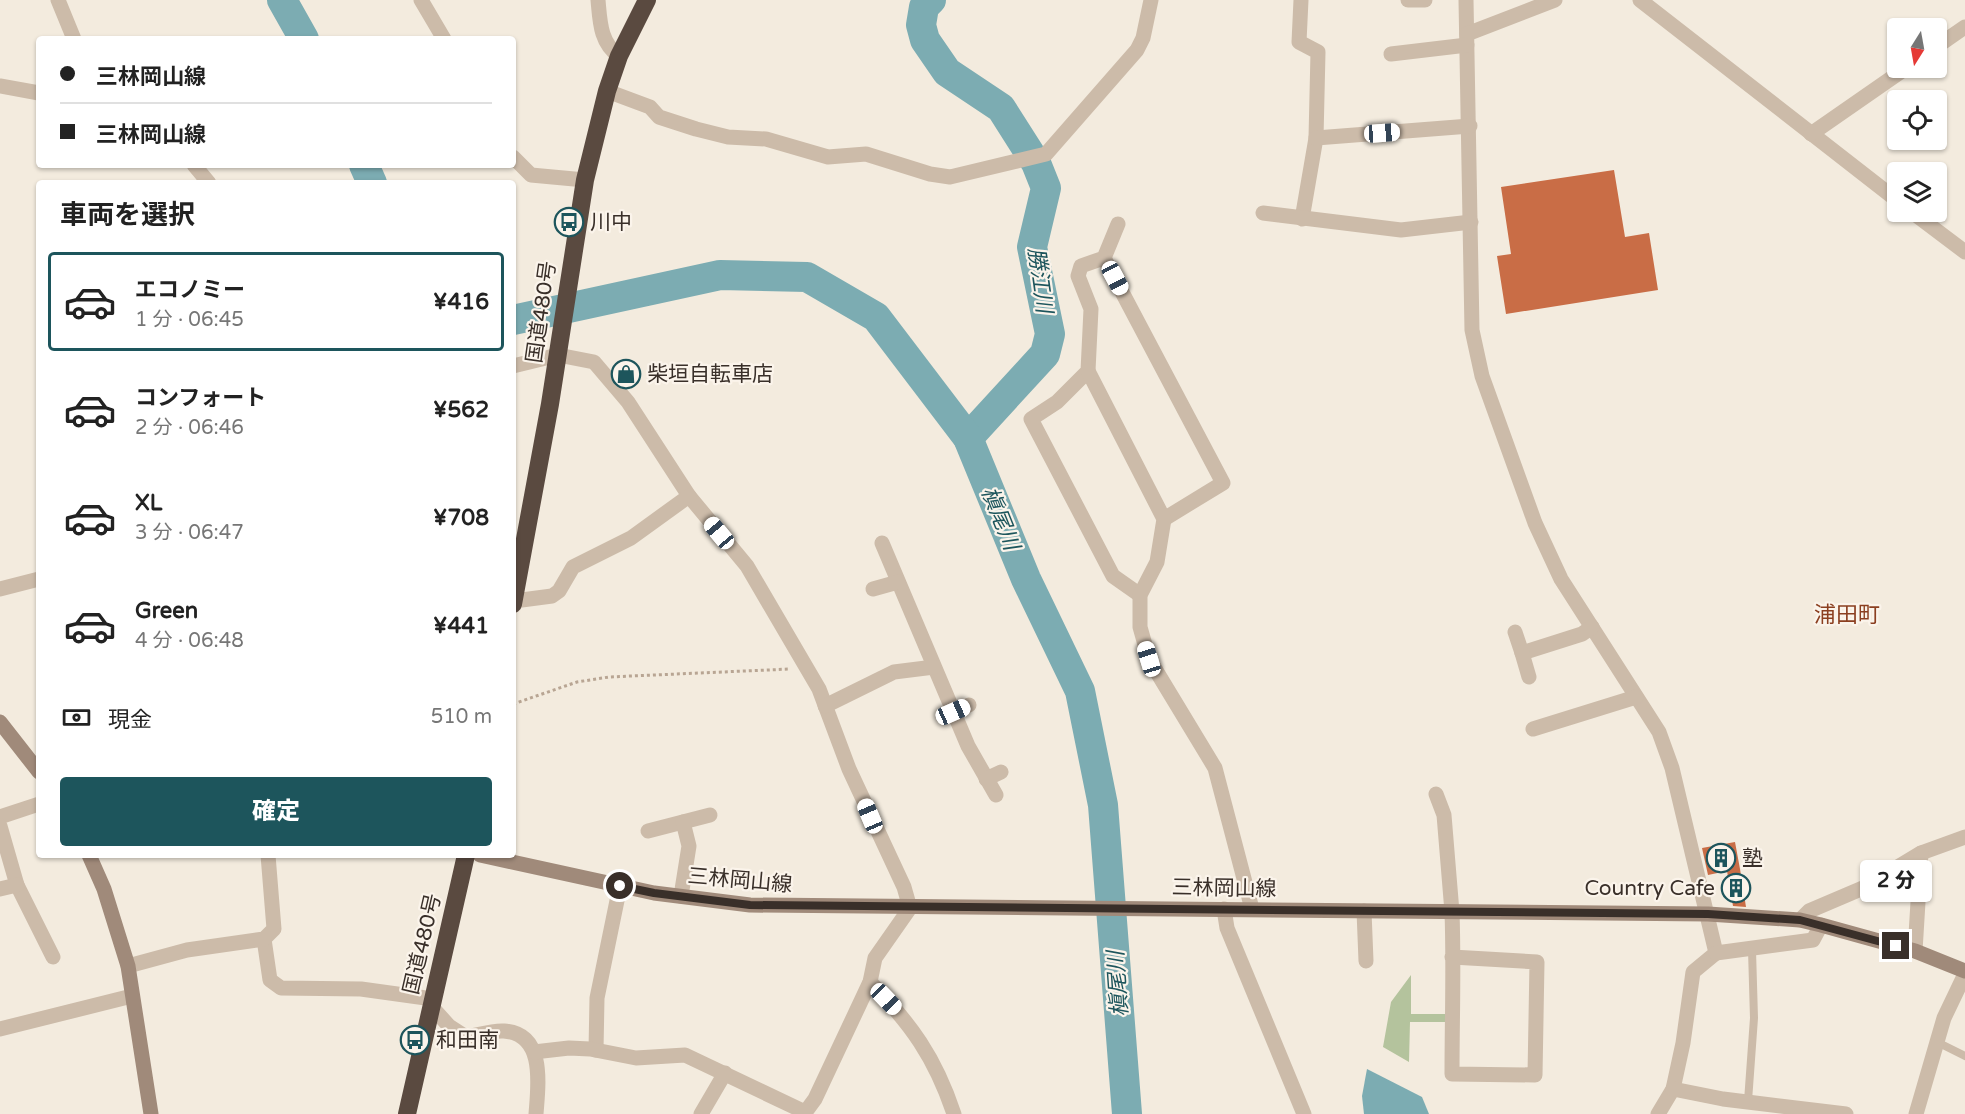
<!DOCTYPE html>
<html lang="ja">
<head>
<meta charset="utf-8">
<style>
  :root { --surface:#fff; --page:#f6f6f6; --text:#222; --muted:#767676; --line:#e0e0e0; --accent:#1d555c }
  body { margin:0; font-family:"Varela Round","Noto Sans JP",sans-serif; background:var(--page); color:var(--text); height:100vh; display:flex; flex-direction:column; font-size:22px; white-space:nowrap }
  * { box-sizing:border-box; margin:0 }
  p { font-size:20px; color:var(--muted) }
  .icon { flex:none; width:33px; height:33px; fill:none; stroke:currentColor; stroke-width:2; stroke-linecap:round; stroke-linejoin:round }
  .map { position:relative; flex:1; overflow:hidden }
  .side { position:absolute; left:36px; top:180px; width:480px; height:678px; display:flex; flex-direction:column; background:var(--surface); border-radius:6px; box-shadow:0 2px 4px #0004 }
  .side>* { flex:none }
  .banner { position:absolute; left:36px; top:36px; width:480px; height:132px; border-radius:6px; box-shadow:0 2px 4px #0004; display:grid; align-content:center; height:132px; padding:0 24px; background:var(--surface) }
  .needle { width:39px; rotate:191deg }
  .fabs { position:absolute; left:1887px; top:18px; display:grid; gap:12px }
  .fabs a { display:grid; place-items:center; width:60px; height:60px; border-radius:6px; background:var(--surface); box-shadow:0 2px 4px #0004; font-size:30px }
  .end { position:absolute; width:27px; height:27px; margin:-14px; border:8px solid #392f29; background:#fff; box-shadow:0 0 0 3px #fff }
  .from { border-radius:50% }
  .bubble { position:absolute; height:42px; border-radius:6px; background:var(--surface); box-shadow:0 2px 4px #0004; font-size:20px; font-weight:800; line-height:42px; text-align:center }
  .car { position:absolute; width:18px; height:36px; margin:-18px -9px; border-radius:8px; box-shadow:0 0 4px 2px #0007; background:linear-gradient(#fff 24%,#345 0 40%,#fff 0 76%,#345 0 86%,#fff 0) }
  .banner b { display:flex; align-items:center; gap:21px; height:57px; font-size:22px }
  .banner b+b { border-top:2px solid var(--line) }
  .banner i { width:15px; height:15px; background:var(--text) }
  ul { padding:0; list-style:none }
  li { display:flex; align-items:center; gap:18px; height:99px; margin:0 12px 9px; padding:0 12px; border:3px solid transparent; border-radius:6px }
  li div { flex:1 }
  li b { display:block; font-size:22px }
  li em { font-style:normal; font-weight:800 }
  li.active { border-color:var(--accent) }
  li>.icon { width:54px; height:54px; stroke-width:1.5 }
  h2 { padding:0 24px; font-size:27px; line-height:72px }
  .pay { display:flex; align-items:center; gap:15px; height:66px; padding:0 24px; font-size:22px }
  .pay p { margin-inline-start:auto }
  .primary-button { display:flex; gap:12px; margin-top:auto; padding:12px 24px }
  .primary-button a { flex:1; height:69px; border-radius:6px; background:var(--accent); color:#fff; font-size:24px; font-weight:800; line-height:69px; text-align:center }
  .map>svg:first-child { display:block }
  .green { fill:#b4c39d }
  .water { fill:#7cacb2 }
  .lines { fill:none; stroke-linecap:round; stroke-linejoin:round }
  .river { stroke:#7cacb2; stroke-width:30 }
  .building { fill:#c96d46 }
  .path { stroke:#b8a593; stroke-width:3; stroke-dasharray:3 3; stroke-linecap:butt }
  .lane { stroke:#ccbba9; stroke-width:8 }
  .street { stroke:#ccbba9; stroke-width:15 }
  .secondary { stroke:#a08a7a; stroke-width:15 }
  .highway { stroke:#5a4a40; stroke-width:18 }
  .route { stroke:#392f29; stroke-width:8 }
  .labels { text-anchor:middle; stroke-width:4.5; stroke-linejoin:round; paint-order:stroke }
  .poi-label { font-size:21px; fill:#392f29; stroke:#fbf4eb; text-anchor:start }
  .street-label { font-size:21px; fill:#392f29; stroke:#fbf4eb }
  .water-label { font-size:22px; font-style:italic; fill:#1d555c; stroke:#fbf4eb }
  .neighbourhood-label { font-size:22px; fill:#8b3f20; stroke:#fbf4eb }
</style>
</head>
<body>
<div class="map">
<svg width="1965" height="1114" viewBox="0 0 1965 1114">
  <rect width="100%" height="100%" fill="#f3ebde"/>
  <path class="green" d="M1411,975V1014H1445V1022H1410L1409,1062L1383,1047L1391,1002Z"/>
  <path class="water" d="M1367,1069L1422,1097L1429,1114H1364L1362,1096Z"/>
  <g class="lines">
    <g class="river">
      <path d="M282,0L304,39"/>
      <path d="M931,0L924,7L921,25L925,40L947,72L1001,108L1036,163L1046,188L1032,247L1050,334L1045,354L968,438"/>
      <path d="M364,165L372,183"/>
      <path d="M513,320L720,275L807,277L876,317L968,438L1026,579L1080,691L1103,805L1127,1114"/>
    </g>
  </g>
  <g class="building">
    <path d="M1614,170L1625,237L1649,233L1658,290L1506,314L1497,256L1511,254L1501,187Z"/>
    <path d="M1735,842L1740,869L1746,907L1733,906L1727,871L1708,875L1702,848Z"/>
  </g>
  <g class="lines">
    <path class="path" d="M513,704L577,682L609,677L790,669"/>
    <g class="lane">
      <path d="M1937,1042L1965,1056"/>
      <path d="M1748,1101L1754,1018L1752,950"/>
    </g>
    <g class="street">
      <path d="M58,0L74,39"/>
      <path d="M421,0L444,39"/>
      <path d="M598,0C600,21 600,43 619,56"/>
      <path d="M1301,0L1299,42L1318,52L1316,138L1302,219"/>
      <path d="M1408,0H1425"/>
      <path d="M1466,0L1472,330L1482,376L1535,523L1561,579L1659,732L1672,768L1716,953L1693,972L1683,1043L1673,1089L1658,1114"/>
      <path d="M1640,0L1898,201"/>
      <path d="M1467,34L1555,0"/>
      <path d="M1936,47L1965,27"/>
      <path d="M1391,54L1467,45"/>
      <path d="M0,86L39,93"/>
      <path d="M607,91L650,107L659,117L696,129L728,137L766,139L828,157L866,154L930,174L950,177L1046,154L1137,50L1143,38L1151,0"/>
      <path d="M1811,134L1906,68"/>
      <path d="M1316,138L1470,126"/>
      <path d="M513,157L531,175L585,180"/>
      <path d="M194,165L209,183"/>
      <path d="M1912,212L1965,252"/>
      <path d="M1263,213L1401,230L1471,222"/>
      <path d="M1118,224L1104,258L1081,266L1078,276L1091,309L1088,371L1057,402L1031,419L1113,576L1140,595"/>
      <path d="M1104,258L1223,483L1164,519"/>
      <path d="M513,366L558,355L594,362L628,402L689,496L747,566L819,689L849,769L904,887L910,908L875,958L870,982L815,1099L804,1114"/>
      <path d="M1088,371L1164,519L1157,562L1140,595V627L1149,659L1215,768L1252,909"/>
      <path d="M882,543L968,746L996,795"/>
      <path d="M0,589L39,579"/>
      <path d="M873,589L898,582"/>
      <path d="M514,601L552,596L559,591L573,567L631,538L689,496"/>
      <path d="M1515,632L1522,653L1582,634L1592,627"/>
      <path d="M1522,653L1529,677"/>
      <path d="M825,706L894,672L934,667"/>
      <path d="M953,712L969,705"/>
      <path d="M1533,729L1636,697"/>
      <path d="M986,779L1001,772"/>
      <path d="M1436,794L1444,815L1452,912C1454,966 1452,1020 1452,1074L1535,1075L1537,962L1452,957"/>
      <path d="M0,817L39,804"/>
      <path d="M0,826L17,885L53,957"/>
      <path d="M648,831L710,815"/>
      <path d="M0,889L17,885"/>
      <path d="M681,896L689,846L683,822"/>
      <path d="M1224,909L1227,928L1304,1114"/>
      <path d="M1364,911L1366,961"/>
      <path d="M1800,920L1809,911L1863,888L1921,853L1965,837"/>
      <path d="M264,939L270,980L281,988L361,989L433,999"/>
      <path d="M1915,951L1921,853"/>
      <path d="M1716,953L1813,940L1821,925"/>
      <path d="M128,966L187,950L264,939L274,929L268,855"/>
      <path d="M870,982C911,1024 935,1057 954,1114"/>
      <path d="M431,1006L449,1026L466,1037C478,1035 493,1030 504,1031C546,1034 538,1086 536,1114"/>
      <path d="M0,1029L132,996"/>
      <path d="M596,1050L597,998L620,886"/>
      <path d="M534,1052L569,1048L590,1049L636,1058L685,1055L805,1112"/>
      <path d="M1673,1089L1723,1099L1846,1114"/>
      <path d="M701,1114L725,1073"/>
      <path d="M1916,1114L1944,1018L1965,974"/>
    </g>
    <g class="secondary">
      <path d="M0,722L39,772"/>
      <path d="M89,855L104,889L128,966L151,1114"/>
      <path d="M480,855L654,893L750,905L1708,914L1800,920L1821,925L1915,951L1965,971"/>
    </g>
    <g class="highway">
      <path d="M513,604L550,404L585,180L607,91L619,56L647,0"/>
      <path d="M407,1114L466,855"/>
    </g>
  </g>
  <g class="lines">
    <path class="route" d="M620,886L654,893L750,905L1708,914L1800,920L1896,946"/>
  </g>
  <defs>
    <g id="bus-ring" transform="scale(1.5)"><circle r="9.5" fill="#fbf4eb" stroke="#1d555c" stroke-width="1.5"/><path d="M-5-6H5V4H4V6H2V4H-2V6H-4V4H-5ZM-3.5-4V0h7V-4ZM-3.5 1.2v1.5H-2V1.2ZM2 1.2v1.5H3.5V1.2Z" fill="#1d555c"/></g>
    <g id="shop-ring" transform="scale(1.5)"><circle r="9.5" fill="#fbf4eb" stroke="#1d555c" stroke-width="1.5"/><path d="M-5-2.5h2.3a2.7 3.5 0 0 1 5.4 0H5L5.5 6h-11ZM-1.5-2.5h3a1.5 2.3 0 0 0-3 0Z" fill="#1d555c"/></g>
    <g id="building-ring" transform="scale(1.5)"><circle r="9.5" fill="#fbf4eb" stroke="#1d555c" stroke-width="1.5"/><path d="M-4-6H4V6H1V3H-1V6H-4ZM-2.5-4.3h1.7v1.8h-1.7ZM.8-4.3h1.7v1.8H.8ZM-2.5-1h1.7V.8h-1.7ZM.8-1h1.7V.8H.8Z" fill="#1d555c"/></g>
  </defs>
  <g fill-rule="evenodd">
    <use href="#bus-ring" x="569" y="222"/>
    <use href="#shop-ring" x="626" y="374"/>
    <use href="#building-ring" x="1721" y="858"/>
    <use href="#building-ring" x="1736" y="888"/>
    <use href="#bus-ring" x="415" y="1040"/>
  </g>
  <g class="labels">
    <g class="poi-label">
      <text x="590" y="229">川中</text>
      <text x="647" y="381">柴垣自転車店</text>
      <text x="1742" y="865">塾</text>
      <text x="1715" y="895" text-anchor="end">Country Cafe</text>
      <text x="436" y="1047">和田南</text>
    </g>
    <g class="street-label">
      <text transform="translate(541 312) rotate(-82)" y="7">国道480号</text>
      <text transform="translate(740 880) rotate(5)" y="7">三林岡山線</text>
      <text transform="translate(1224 888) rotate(1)" y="7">三林岡山線</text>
      <text transform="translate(422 944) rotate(-77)" y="7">国道480号</text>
    </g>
    <g class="water-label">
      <text transform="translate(1041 280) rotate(82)" y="8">勝江川</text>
      <text transform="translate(1001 518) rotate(68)" y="8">槇尾川</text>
      <text transform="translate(1117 984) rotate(-94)" y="8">槇尾川</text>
    </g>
    <g class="neighbourhood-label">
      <text x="1847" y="622">浦田町</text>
    </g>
  </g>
</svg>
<div class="fabs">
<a><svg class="needle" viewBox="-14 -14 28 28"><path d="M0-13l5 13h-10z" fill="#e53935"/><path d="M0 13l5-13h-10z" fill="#767676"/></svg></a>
<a><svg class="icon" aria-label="locate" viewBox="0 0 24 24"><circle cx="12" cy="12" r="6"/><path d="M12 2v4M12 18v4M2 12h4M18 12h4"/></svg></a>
<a><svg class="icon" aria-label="layers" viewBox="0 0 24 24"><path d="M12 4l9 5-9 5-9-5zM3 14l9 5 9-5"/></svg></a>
</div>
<i class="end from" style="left:620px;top:886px"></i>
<i class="end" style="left:1896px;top:946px"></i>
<div class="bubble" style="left:1860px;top:860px;width:72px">2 分</div>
<i class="car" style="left:1382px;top:133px;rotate:86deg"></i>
<i class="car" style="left:1115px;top:278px;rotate:152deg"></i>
<i class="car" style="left:719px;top:533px;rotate:320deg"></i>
<i class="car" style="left:1149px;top:659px;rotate:343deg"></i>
<i class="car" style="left:953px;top:712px;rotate:66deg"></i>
<i class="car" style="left:870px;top:816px;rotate:337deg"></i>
<i class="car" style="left:886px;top:999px;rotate:136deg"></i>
<div class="banner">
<b><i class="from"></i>三林岡山線</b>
<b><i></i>三林岡山線</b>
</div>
<section class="side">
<h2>車両を選択</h2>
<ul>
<li class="active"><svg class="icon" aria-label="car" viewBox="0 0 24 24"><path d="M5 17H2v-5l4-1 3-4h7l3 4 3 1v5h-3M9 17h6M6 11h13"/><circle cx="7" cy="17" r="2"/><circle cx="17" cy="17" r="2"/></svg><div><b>エコノミー</b><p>1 分 · 06:45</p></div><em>¥416</em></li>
<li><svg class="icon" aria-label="car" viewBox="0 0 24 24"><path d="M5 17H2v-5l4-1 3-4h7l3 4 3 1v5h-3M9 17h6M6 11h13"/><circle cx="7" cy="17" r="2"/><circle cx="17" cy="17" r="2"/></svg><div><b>コンフォート</b><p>2 分 · 06:46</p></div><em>¥562</em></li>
<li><svg class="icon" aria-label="car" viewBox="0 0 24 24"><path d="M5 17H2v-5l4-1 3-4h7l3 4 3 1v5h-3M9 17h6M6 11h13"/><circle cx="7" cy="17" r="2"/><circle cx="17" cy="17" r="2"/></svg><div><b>XL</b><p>3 分 · 06:47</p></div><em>¥708</em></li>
<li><svg class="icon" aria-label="car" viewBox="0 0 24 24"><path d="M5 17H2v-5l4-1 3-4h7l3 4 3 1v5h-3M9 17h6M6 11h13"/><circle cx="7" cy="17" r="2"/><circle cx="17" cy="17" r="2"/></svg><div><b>Green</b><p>4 分 · 06:48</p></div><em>¥441</em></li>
</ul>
<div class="pay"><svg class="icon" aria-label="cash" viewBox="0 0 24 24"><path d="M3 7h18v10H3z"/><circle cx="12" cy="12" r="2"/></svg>現金<p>510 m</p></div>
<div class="primary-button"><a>確定</a></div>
</section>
</div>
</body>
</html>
